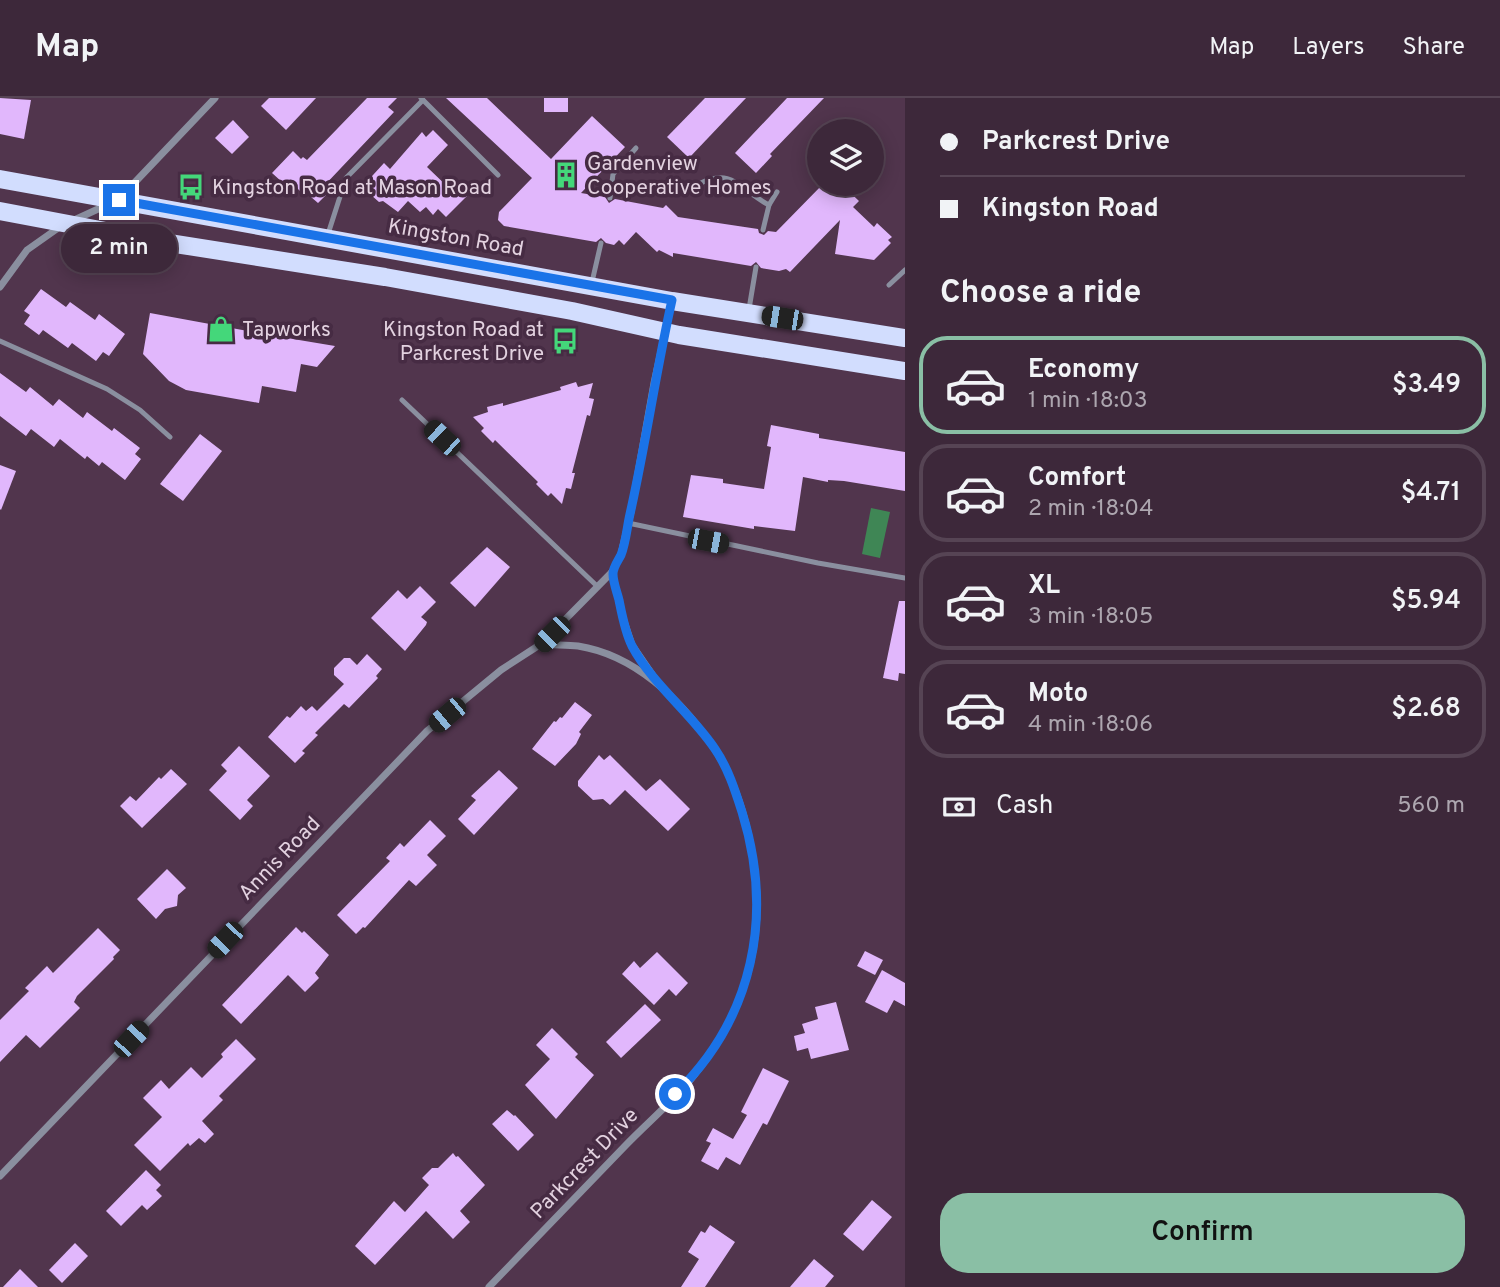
<!DOCTYPE html>
<html lang="en">
<head>
<meta charset="utf-8">
<style>
  :root { --surface:#3d283a; --page:#443042; --text:#f1f3f6; --muted:#ada6af; --line:#564454; --accent:#8abfa5 }
  body { margin:0; font-family:Overpass,sans-serif; background:var(--page); color:var(--text); height:100vh; display:flex; flex-direction:column; font-size:26px; white-space:nowrap }
  * { box-sizing:border-box; margin:0 }
  p { font-size:23px; color:var(--muted) }
  .icon { flex:none; width:38px; height:38px; fill:none; stroke:currentColor; stroke-width:2; stroke-linecap:round; stroke-linejoin:round }
  .map { position:relative; flex:1; overflow:hidden }
  .drawer { display:flex; flex-direction:column; background:var(--surface); width:595px }
  .drawer>* { flex:none }
  .hud { display:grid; align-content:center; height:154px; padding:0 35px; background:var(--surface) }
  .tools { position:absolute; left:807px; top:21px; display:grid; gap:14px }
  .tools a { display:grid; place-items:center; width:77px; height:77px; border-radius:50%; background:var(--surface); box-shadow:0 4px 18px #0003,0 0 0 2px var(--line); font-size:35px }
  .end { position:absolute; width:32px; height:32px; margin:-16px; border:9px solid #1a73e8; background:#fff; box-shadow:0 0 0 4px #fff }
  .from { border-radius:50% }
  .bubble { position:absolute; height:49px; border-radius:24px; background:var(--surface); box-shadow:0 4px 18px #0003,0 0 0 2px var(--line); font-size:23px; font-weight:600; line-height:49px; text-align:center }
  .car { position:absolute; width:21px; height:42px; margin:-21px -10px; border-radius:9px; box-shadow:0 0 5px 2px #0007; background:linear-gradient(#222 24%,#8ab4d8 0 40%,#222 0 76%,#8ab4d8 0 86%,#222 0) }
  .hud b { display:flex; align-items:center; gap:24px; height:66px; font-size:26px }
  .hud b+b { border-top:2px solid var(--line) }
  .hud i { width:18px; height:18px; background:var(--text) }
  ul { padding:0; list-style:none }
  li { display:flex; align-items:center; gap:21px; height:98px; margin:0 14px 10px; padding:0 21px; border:4px solid var(--line); border-radius:28px }
  li div { flex:1 }
  li b { display:block; font-size:26px }
  li em { font-style:normal; font-weight:600 }
  li.current { border-color:var(--accent) }
  li>.icon { width:63px; height:63px; stroke-width:1.5 }
  h2 { padding:0 35px; font-size:32px; line-height:84px }
  .pay { display:flex; align-items:center; gap:18px; height:77px; padding:0 35px; font-size:26px }
  .pay p { margin-inline-start:auto }
  .action { display:flex; gap:14px; margin-top:auto; padding:14px 35px }
  .action a { flex:1; height:80px; border-radius:28px; background:var(--accent); color:#111; font-size:28px; font-weight:600; line-height:80px; text-align:center }
  header { display:flex; align-items:center; gap:42px; box-sizing:border-box; height:98px; padding:0 35px; background:var(--surface); border-bottom:2px solid var(--line) }
  header strong { font-size:33px }
  nav { display:flex; gap:38px; margin-inline-start:auto; font-size:24px }
  main { display:flex; flex:1; min-height:0 }
  .map>svg:first-child { display:block }
  .water { fill:#3f8655 }
  .building { fill:#e1b7fc }
  .lines { fill:none; stroke-linecap:round; stroke-linejoin:round }
  .lane { stroke:#8a8f9f; stroke-width:5 }
  .street { stroke:#8a8f9f; stroke-width:7 }
  .primary { stroke:#d2ddfe; stroke-width:18 }
  .route { stroke:#1a73e8; stroke-width:9 }
  .labels { text-anchor:middle; stroke-width:7; stroke-linejoin:round; paint-order:stroke }
  .poi-label { font-size:21px; fill:#e3d2e0; stroke:#462b43; text-anchor:start }
  .street-label { font-size:21px; fill:#e3d2e0; stroke:#462b43 }
</style>
</head>
<body>
<header>
<strong>Map</strong>
<nav><a>Map</a><a>Layers</a><a>Share</a></nav>
</header>
<main>
<div class="map">
<svg width="905" height="1189" viewBox="0 0 905 1189">
  <rect width="100%" height="100%" fill="#51354d"/>
  <path class="water" d="M871,410L890,414L880,460L862,456Z"/>
  <g class="building">
    <path d="M0,0L31,2L24,41L0,36Z"/>
    <path d="M269,0H316L286,32L261,8Z"/>
    <path d="M367,0H397L388,9L394,14L322,90L328,95L318,105L304,93L302,95L294,87L292,90L284,82L282,84L272,75L293,53L301,61L303,59L307,62Z"/>
    <path d="M446,0H487L551,61L592,18L625,49L581,95L605,99L609,105L615,101L663,110L666,107L678,119L758,131L759,135L764,137L768,133L776,134L823,86H841L859,103L853,109L874,129L877,125L892,139L888,142L891,145L874,162L835,156L840,122L790,174L786,171L779,173L761,170L756,164L751,168L673,155V159L659,152L657,154L636,134L624,147L619,142L614,147L606,145L601,140L596,144L504,128L498,122L499,114L532,80Z"/>
    <rect x="544" y="0" width="24" height="14"/>
    <path d="M705,0H746L689,60L667,39Z"/>
    <path d="M787,0H824L770,56L772,58L756,75L735,55Z"/>
    <path d="M233,22L249,39L232,56L215,40Z"/>
    <path d="M433,32L448,47L427,69L452,93L457,88L467,98L446,119L438,111L433,117L426,109L420,114L408,103L398,114L383,103L379,104L362,89L384,65L390,71L422,34L426,39Z"/>
    <path d="M41,191L66,209L70,204L95,222L99,216L125,236L109,258L103,254L96,263L72,245L68,250L43,232L39,237L24,226L30,217L24,213Z"/>
    <path d="M150,215L275,238L335,248L317,269L301,266L296,294L262,288L259,305L186,292L169,283L143,256Z"/>
    <path d="M0,275L26,294L30,289L53,308L59,301L83,320L87,314L112,333L114,330L140,350L135,356L141,361L125,382L102,364L99,368L87,358L85,361L60,341L54,349L31,331L26,338L0,318Z"/>
    <path d="M576,284L578,289L593,285L589,300L594,301L590,318L587,317L572,375H575L571,391L566,390L562,406L551,395L548,398L536,386L538,384L495,342L493,345L481,333L484,330L473,319L488,314L487,309L503,305V308L561,292L560,289Z"/>
    <path d="M771,327L819,336V340L905,354V393L844,383L828,382V384L803,379L795,433L754,428V431L683,419L691,377L723,381V385L764,391L771,349L767,348Z"/>
    <path d="M200,336L222,353L183,403L160,386Z"/>
    <path d="M0,367L16,373L1,412L0,411Z"/>
    <path d="M487,449L510,469L475,509L450,485Z"/>
    <path d="M420,488L436,504L421,519L427,524L426,527L405,553L371,520L398,492L407,501Z"/>
    <path d="M899,503H905V576L899,575L898,583L883,580Z"/>
    <path d="M367,556L382,571L376,578L378,580L349,610L344,606L315,635L318,637L302,653L305,655L295,665L268,639L287,618L290,620L301,608L306,613L312,608L317,613L344,586L334,577V570L344,560H350L357,567Z"/>
    <path d="M575,604L592,617L579,634L581,636L576,646L555,668L532,651L554,623L556,624L560,619L562,620Z"/>
    <path d="M239,648L270,678L247,702L253,708L240,722L209,692L227,673L221,667Z"/>
    <path d="M599,657L604,662L610,657L646,693L660,681L690,711L668,733L625,692L610,707L603,701L593,702L578,688V683Z"/>
    <path d="M171,671L187,686L142,730L120,708L130,698L136,703L159,679L161,681Z"/>
    <path d="M499,672L518,690L474,737L458,721L476,702L471,698Z"/>
    <path d="M430,722L446,738L427,757L437,767L416,788L409,782L365,830L363,829L356,836L337,817L390,763L386,760L400,745L404,749Z"/>
    <path d="M167,771L186,790L178,797L177,808L165,811L156,821L137,801Z"/>
    <path d="M296,829L302,835L304,833L329,857L315,875L319,880L305,894L288,877L241,926L222,907Z"/>
    <path d="M98,830L120,852L113,859L114,861L77,898L74,904L80,910L40,950L26,937L0,964V922L29,893L25,890L47,868L53,875Z"/>
    <path d="M865,853L883,862L875,877L857,868Z"/>
    <path d="M657,854L688,885L676,898L669,891L654,907L622,876L634,863L640,870Z"/>
    <path d="M882,872L905,885V908L894,902L887,915L865,904Z"/>
    <path d="M836,904L849,952L811,961L808,950L797,953L794,938L805,935L802,926L818,921L815,909Z"/>
    <path d="M645,906L661,922L621,960L606,944Z"/>
    <path d="M552,930L578,956L575,959L594,977L556,1021L525,987L550,961L536,947Z"/>
    <path d="M236,941L256,961L219,998L223,1002L202,1023L214,1036L205,1045L199,1040L190,1048L188,1045L160,1073L134,1047L162,1019L143,1000L161,982L169,991L191,969L202,980L223,959L221,956Z"/>
    <path d="M763,970L789,983L767,1027L763,1025L740,1067L726,1059L718,1072L701,1063L711,1045L706,1043L713,1030L733,1041L747,1017L741,1014Z"/>
    <path d="M507,1012L514,1018L515,1017L534,1037L518,1053L492,1026Z"/>
    <path d="M453,1055L456,1059L458,1058L485,1087L460,1113L470,1124L453,1141L426,1113L375,1167L355,1148L394,1103L405,1114L429,1087L422,1080L432,1070H438Z"/>
    <path d="M146,1072L161,1087L156,1092L162,1098L147,1112L142,1107L121,1128L106,1113Z"/>
    <path d="M872,1102L892,1119L863,1153L843,1136Z"/>
    <path d="M710,1127L735,1144L705,1189H681L699,1161L688,1154L701,1133L705,1135Z"/>
    <path d="M75,1145L88,1158L62,1185L49,1172Z"/>
    <path d="M814,1161L834,1178L825,1189H790Z"/>
    <path d="M20,1171L38,1189H3Z"/>
  </g>
  <g class="lines">
    <g class="lane">
      <path d="M421,0L498,77"/>
      <path d="M699,86C733,68 741,93 769,107L763,132"/>
      <path d="M610,100L613,76L636,50"/>
      <path d="M769,107L777,94"/>
      <path d="M328,136L346,80L423,2"/>
      <path d="M592,184L601,145"/>
      <path d="M889,187L905,172"/>
      <path d="M749,211L756,169"/>
      <path d="M0,243L107,291L140,312L170,339"/>
      <path d="M402,302L598,489"/>
      <path d="M628,425L818,465L905,480"/>
    </g>
    <g class="street">
      <path d="M119,101L215,0"/>
      <path d="M72,123L109,106"/>
      <path d="M0,189L27,152L61,128"/>
      <path d="M612,474L623,520L632,547L656,582"/>
      <path d="M0,1078L427,633L501,572L541,546L612,474L621,456L631,414L654,285L672,203"/>
      <path d="M489,1189C534,1142 580,1095 625,1048C648,1024 675,1002 695,976C749,909 768,833 751,748C744,713 732,675 711,646C680,601 635,557 578,548C566,547 553,547 541,546"/>
    </g>
    <g class="primary">
      <path d="M0,81L672,203L905,240"/>
      <path d="M0,113L169,145L385,179L572,213L679,237L905,273"/>
    </g>
  </g>
  <g class="lines">
    <path class="route" d="M119,102L672,202C656,273 646,345 630,416C627,429 626,444 621,457C618,463 613,469 613,476C613,484 617,494 619,502C622,517 625,534 632,548C653,587 690,614 715,651C728,670 735,692 742,714C774,817 754,920 675,996"/>
  </g>
  <defs>
    <g id="building-bare" transform="scale(2.1)"><path d="M-4-6H4V6H1V3H-1V6H-4ZM-2.5-4.3h1.7v1.8h-1.7ZM.8-4.3h1.7v1.8H.8ZM-2.5-1h1.7V.8h-1.7ZM.8-1h1.7V.8H.8Z" fill="#44d77a" stroke="#462b43" stroke-width="2.5" paint-order="stroke"/></g>
    <g id="bus-bare" transform="scale(2.1)"><path d="M-5-6H5V4H4V6H2V4H-2V6H-4V4H-5ZM-3.5-4V0h7V-4ZM-3.5 1.2v1.5H-2V1.2ZM2 1.2v1.5H3.5V1.2Z" fill="#44d77a" stroke="#462b43" stroke-width="2.5" paint-order="stroke"/></g>
    <g id="shop-bare" transform="scale(2.1)"><path d="M-5-2.5h2.3a2.7 3.5 0 0 1 5.4 0H5L5.5 6h-11ZM-1.5-2.5h3a1.5 2.3 0 0 0-3 0Z" fill="#44d77a" stroke="#462b43" stroke-width="2.5" paint-order="stroke"/></g>
  </defs>
  <g fill-rule="evenodd">
    <use href="#building-bare" x="566" y="77"/>
    <use href="#bus-bare" x="191" y="89"/>
    <use href="#shop-bare" x="221" y="231"/>
    <use href="#bus-bare" x="565" y="243"/>
  </g>
  <g class="labels">
    <g class="poi-label">
      <text x="587" y="72">Gardenview<tspan x="587" dy="24">Cooperative Homes</tspan></text>
      <text x="212" y="96">Kingston Road at Mason Road</text>
      <text x="242" y="238">Tapworks</text>
      <text x="544" y="238" text-anchor="end">Kingston Road at<tspan x="544" dy="24">Parkcrest Drive</tspan></text>
    </g>
    <g class="street-label">
      <text transform="translate(456 139) rotate(10)" y="7">Kingston Road</text>
      <text transform="translate(279 760) rotate(-46)" y="7">Annis Road</text>
      <text transform="translate(584 1065) rotate(-46)" y="7">Parkcrest Drive</text>
    </g>
  </g>
</svg>
<div class="tools">
<a><svg class="icon" aria-label="layers" viewBox="0 0 24 24"><path d="M12 4l9 5-9 5-9-5zM3 14l9 5 9-5"/></svg></a>
</div>
<i class="end from" style="left:675px;top:996px"></i>
<i class="end" style="left:119px;top:102px"></i>
<div class="bubble" style="left:61px;top:126px;width:116px">2 min</div>
<i class="car" style="left:782px;top:220px;rotate:279deg"></i>
<i class="car" style="left:442px;top:340px;rotate:313deg"></i>
<i class="car" style="left:708px;top:443px;rotate:101deg"></i>
<i class="car" style="left:552px;top:536px;rotate:225deg"></i>
<i class="car" style="left:447px;top:617px;rotate:230deg"></i>
<i class="car" style="left:225px;top:842px;rotate:224deg"></i>
<i class="car" style="left:131px;top:941px;rotate:43deg"></i>
</div>
<section class="drawer">
<div class="hud">
<b><i class="from"></i>Parkcrest Drive</b>
<b><i></i>Kingston Road</b>
</div>
<h2>Choose a ride</h2>
<ul>
<li class="current"><svg class="icon" aria-label="car" viewBox="0 0 24 24"><path d="M5 17H2v-5l4-1 3-4h7l3 4 3 1v5h-3M9 17h6M6 11h13"/><circle cx="7" cy="17" r="2"/><circle cx="17" cy="17" r="2"/></svg><div><b>Economy</b><p>1 min · 18:03</p></div><em>$3.49</em></li>
<li><svg class="icon" aria-label="car" viewBox="0 0 24 24"><path d="M5 17H2v-5l4-1 3-4h7l3 4 3 1v5h-3M9 17h6M6 11h13"/><circle cx="7" cy="17" r="2"/><circle cx="17" cy="17" r="2"/></svg><div><b>Comfort</b><p>2 min · 18:04</p></div><em>$4.71</em></li>
<li><svg class="icon" aria-label="car" viewBox="0 0 24 24"><path d="M5 17H2v-5l4-1 3-4h7l3 4 3 1v5h-3M9 17h6M6 11h13"/><circle cx="7" cy="17" r="2"/><circle cx="17" cy="17" r="2"/></svg><div><b>XL</b><p>3 min · 18:05</p></div><em>$5.94</em></li>
<li><svg class="icon" aria-label="car" viewBox="0 0 24 24"><path d="M5 17H2v-5l4-1 3-4h7l3 4 3 1v5h-3M9 17h6M6 11h13"/><circle cx="7" cy="17" r="2"/><circle cx="17" cy="17" r="2"/></svg><div><b>Moto</b><p>4 min · 18:06</p></div><em>$2.68</em></li>
</ul>
<div class="pay"><svg class="icon" aria-label="cash" viewBox="0 0 24 24"><path d="M3 7h18v10H3z"/><circle cx="12" cy="12" r="2"/></svg>Cash<p>560 m</p></div>
<div class="action"><a>Confirm</a></div>
</section>
</main>
</body>
</html>
